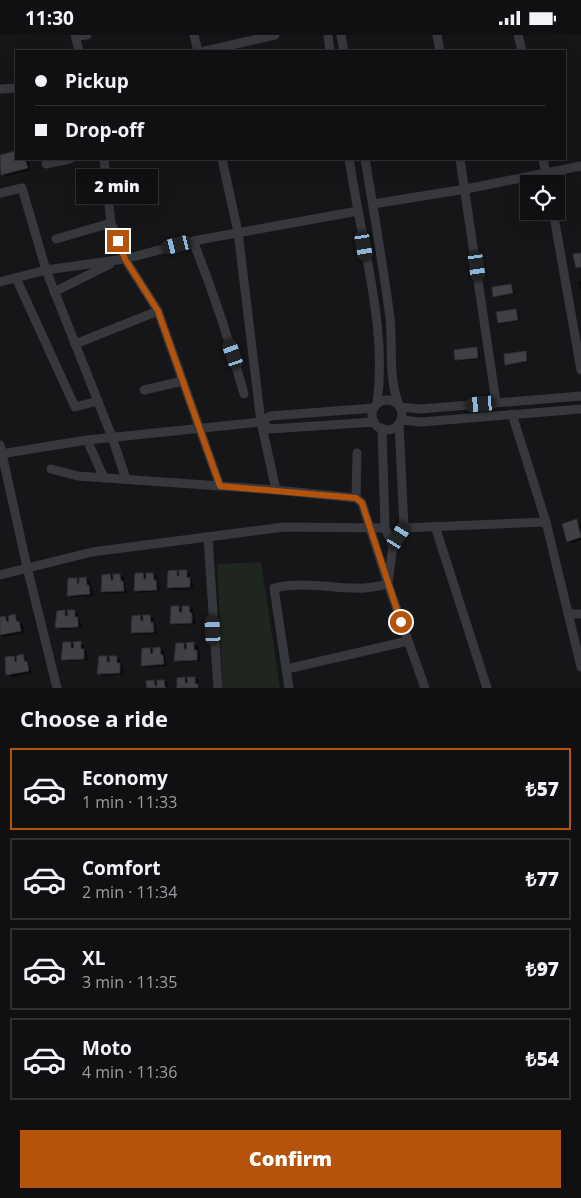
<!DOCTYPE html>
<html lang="en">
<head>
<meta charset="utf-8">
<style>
  :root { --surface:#101012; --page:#19191b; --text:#f1f3f6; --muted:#9c9d9f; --line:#303032; --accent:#b45309 }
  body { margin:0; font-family:"Open Sans",sans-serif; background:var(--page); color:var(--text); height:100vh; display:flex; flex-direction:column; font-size:19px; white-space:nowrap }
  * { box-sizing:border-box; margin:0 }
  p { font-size:16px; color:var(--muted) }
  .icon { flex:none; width:28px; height:28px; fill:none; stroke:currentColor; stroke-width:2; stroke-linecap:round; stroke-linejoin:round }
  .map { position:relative; height:653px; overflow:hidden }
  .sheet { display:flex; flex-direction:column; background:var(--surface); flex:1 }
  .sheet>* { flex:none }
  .guide { position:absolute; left:15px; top:15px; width:551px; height:110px; border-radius:0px; box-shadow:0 5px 20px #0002,0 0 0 1px var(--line); display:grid; align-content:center; height:110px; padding:0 20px; background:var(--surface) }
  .tools { position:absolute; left:520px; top:140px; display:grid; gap:10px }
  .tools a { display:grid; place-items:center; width:45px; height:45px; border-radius:0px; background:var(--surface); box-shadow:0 5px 20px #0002,0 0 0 1px var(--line); font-size:25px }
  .end { position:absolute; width:22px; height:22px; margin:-11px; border:6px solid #b45309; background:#fff; box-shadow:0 0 0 2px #fff }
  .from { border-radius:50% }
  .bubble { position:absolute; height:35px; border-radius:0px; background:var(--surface); box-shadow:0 5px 20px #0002,0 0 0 1px var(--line); font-size:16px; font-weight:800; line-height:35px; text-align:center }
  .car { position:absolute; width:15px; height:30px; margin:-15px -8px; border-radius:6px; box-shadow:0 0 4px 1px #0007; background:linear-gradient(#222 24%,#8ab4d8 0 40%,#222 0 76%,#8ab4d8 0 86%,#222 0) }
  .guide b { display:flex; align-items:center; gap:18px; height:48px; font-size:19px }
  .guide b+b { border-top:1px solid var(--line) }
  .guide i { width:12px; height:12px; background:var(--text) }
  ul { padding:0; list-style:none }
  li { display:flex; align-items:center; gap:15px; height:82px; margin:0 10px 8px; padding:0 10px; border:2px solid var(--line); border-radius:0px }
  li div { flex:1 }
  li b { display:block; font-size:19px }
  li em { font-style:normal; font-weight:800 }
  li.current { border-color:var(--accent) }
  li>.icon { width:45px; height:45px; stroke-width:1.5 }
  h2 { padding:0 20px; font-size:22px; line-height:60px }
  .primary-button { display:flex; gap:10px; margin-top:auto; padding:10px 20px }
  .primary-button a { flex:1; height:58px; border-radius:0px; background:var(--accent); color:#fff; font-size:20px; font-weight:800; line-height:58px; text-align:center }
  .status { display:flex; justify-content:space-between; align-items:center; height:35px; padding:0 25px; background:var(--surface); direction:ltr }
  .status svg { height:14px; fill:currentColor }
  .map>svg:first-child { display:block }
  .green { fill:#1e261f }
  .shadow { fill:#0007 }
  .building { fill:#404145; stroke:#303034 }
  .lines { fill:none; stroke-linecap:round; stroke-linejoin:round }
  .minor { stroke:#37383d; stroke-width:9 }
  .route { stroke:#b45309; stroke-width:6 }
</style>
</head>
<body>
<div class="status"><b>11:30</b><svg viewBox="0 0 49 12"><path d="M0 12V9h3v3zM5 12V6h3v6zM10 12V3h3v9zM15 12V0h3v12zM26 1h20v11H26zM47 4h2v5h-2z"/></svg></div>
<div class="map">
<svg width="581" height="653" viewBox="0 0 581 653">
  <rect width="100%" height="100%" fill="#161618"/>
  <path class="green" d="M261,527L280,653H223L217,529Z"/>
  <g class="shadow">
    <path d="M16,118V124H28L31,135L6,141L2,139L0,122Z"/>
    <path d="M578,246H581V256L580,255Z"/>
    <path d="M511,250L513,251L515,259L497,262L494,261Z"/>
    <path d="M516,275L518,276L520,286L501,289L499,288Z"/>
    <path d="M476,314L479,315L480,324L459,326L456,324Z"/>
    <path d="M526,317L528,319L529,327L509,330L506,329Z"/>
    <path d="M577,486L581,488V505L572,508L568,506Z"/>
    <path d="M176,536L181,539L186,536L190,538L194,554L172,555L169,553Z"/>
    <path d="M143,539L147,542L153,539L157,541L160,556L139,558L135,555Z"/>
    <path d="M110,540L114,543L120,540L124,542L127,558L106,559L102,557Z"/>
    <path d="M86,543L90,546L94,561L72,562L68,560L76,544L81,546Z"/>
    <path d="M179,572L183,575L189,572L193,574L196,589L175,590L171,588Z"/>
    <path d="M65,576L69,579L74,576L78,578L82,593L61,595L57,592Z"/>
    <path d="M15,581L19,583L20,588L23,590L24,598L4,602L0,600V583L5,582L10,585Z"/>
    <path d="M140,581L144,584L150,581L154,583L157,599L136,600L132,598Z"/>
    <path d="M71,608L75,610L80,608L84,610L85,616L87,618L88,625L67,626L63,624Z"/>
    <path d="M184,609L188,611L193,609L198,611L201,626L180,627L176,625Z"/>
    <path d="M160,613L164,616L167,631L146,632L142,630L150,614L154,616Z"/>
    <path d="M23,621L27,623L32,638L12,642L8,639L13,622L18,625Z"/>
    <path d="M107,622L111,625L116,622L120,624L124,639L103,641L99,638Z"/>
    <path d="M185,643L189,646L194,643L199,645V651L201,653H177Z"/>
    <path d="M154,646L158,649L164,646L168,648V653H147V647Z"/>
  </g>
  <g class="building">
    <path d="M16,116V124H25L28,133L1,140L0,120Z"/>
    <path d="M581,218V232L576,233L573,219Z"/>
    <path d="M511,249L513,258L493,262L492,252Z"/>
    <path d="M516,274L518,285L498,288L496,277Z"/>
    <path d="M477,312L478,323L455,325L454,315Z"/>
    <path d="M526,316L527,326L505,330L504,319Z"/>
    <path d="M577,484L581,502L567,507L562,489Z"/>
    <path d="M177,535V541H179V535H187V543L190,542V552L167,553L168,536Z"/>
    <path d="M135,538H143L144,544H146V538H153L154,545H156L157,555L134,556Z"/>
    <path d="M110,539L111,545H113V539H120L121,546H123L124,556L101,557L102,540Z"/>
    <path d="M86,542L87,550H89L90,559L67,561L68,543H77V549L79,548V543Z"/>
    <path d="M171,571H179V577H182V571H189L190,578H192V588L170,589Z"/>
    <path d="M65,575V581H68L67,575H75V582H78V592L55,593L57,576Z"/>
    <path d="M15,579L17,587L19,586L21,596L0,600V582L5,581L7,587L9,586L8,581Z"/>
    <path d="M140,580L141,586H143V580H150L151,588L153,587L154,597L131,598L132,581Z"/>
    <path d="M81,606V614H84V624L61,625L63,607H71V613H74L73,607Z"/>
    <path d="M194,607V615H197V625L174,626L176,608H184V614H187L186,608Z"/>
    <path d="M160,612L161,620H163L164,629L141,631L142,613H150L151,619L153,618V613Z"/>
    <path d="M23,619L25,627L27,626L29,636L6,640L5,622L14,621L15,627L17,626L16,621Z"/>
    <path d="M99,621H107V627H110L109,621H117V628H120V638L97,639Z"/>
    <path d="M185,642V648H188L187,642H195V649H198V653H175L177,652V643Z"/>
    <path d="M154,645L155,651H157V645H164L165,653H167H147L146,646Z"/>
  </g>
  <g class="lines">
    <g class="minor">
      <path d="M75,0L79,16"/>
      <path d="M194,0L198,16"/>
      <path d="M328,0L330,16"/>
      <path d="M341,0L344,16"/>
      <path d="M437,0L440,16"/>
      <path d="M518,0L522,16"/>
      <path d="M76,1L87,0"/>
      <path d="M205,16L275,0"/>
      <path d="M0,54L16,53"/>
      <path d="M104,124L111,188"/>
      <path d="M222,124L238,197L261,387L276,455"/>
      <path d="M349,124C354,155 360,186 366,218C375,267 384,318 377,369"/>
      <path d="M365,124C374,177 383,230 390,283C393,312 388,343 399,370"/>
      <path d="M460,124L496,367"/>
      <path d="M543,124L548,149"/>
      <path d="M46,129L70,124"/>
      <path d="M0,158L22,153L46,235L112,402L126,444"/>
      <path d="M373,169L466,154L581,131"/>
      <path d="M553,176L581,335"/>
      <path d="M56,204L111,188L125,224L158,276L220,451"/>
      <path d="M193,206C213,256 230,307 244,359"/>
      <path d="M16,243L75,372L98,366"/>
      <path d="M0,247L46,235L125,224L193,206L358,176"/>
      <path d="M54,257L110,229"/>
      <path d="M75,309L158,276"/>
      <path d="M144,355L183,346"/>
      <circle cx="387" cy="380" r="15"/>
      <path d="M400,372L420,374L581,361"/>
      <path d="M512,379L546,487L581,632"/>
      <path d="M401,385L421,387L581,374"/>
      <path d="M261,387L270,394L374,387"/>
      <path d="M382,393L385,493L393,510"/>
      <path d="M87,405L104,443"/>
      <path d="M0,410L27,532L57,653"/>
      <path d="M0,419L87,405L261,387L270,381L374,373"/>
      <path d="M51,434L78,441L276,455L356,463L362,468L388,549L425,653"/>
      <path d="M356,463L357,418"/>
      <path d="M435,491L487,653"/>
      <path d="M404,493L546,487"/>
      <path d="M208,502L218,653"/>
      <path d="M0,540L92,517L284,492L385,493"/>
      <path d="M568,579H581"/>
      <path d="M287,634L408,606"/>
      <path d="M289,653L274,553C302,546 329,553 357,553C367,554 378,551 388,549L393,510L404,493L399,388"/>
    </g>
  </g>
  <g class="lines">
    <path class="route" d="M118,206L125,224L158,276L220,451L356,463L362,468L401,587"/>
  </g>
</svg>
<div class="tools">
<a><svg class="icon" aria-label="locate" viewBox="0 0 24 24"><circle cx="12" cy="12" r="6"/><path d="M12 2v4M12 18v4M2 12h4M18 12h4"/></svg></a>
</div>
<i class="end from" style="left:401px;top:587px"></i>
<i class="end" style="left:118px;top:206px"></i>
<div class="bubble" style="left:76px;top:134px;width:82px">2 min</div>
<i class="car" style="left:177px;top:210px;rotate:256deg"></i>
<i class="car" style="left:364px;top:211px;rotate:170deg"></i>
<i class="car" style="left:477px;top:231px;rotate:172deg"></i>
<i class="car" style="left:233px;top:319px;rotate:341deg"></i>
<i class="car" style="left:481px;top:369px;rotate:265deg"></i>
<i class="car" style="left:399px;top:501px;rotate:32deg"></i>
<i class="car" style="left:213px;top:595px;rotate:357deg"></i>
<div class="guide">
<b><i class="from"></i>Pickup</b>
<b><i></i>Drop-off</b>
</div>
</div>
<section class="sheet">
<h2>Choose a ride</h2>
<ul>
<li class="current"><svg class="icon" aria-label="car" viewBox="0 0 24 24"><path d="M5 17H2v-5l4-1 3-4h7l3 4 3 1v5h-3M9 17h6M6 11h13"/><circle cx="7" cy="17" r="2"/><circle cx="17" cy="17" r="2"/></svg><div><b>Economy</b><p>1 min · 11:33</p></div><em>₺57</em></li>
<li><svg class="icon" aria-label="car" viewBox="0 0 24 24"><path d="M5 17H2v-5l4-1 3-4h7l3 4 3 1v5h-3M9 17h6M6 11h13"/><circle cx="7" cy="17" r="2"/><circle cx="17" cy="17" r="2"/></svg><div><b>Comfort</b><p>2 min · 11:34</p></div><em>₺77</em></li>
<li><svg class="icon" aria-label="car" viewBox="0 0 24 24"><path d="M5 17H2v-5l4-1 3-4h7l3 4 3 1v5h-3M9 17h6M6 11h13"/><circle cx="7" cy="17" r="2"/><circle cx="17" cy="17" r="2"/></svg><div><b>XL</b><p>3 min · 11:35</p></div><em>₺97</em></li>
<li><svg class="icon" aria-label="car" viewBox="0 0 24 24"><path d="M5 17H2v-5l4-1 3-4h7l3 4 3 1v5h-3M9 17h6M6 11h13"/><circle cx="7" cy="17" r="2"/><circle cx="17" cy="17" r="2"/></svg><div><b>Moto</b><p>4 min · 11:36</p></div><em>₺54</em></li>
</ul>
<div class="primary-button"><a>Confirm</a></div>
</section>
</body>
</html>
